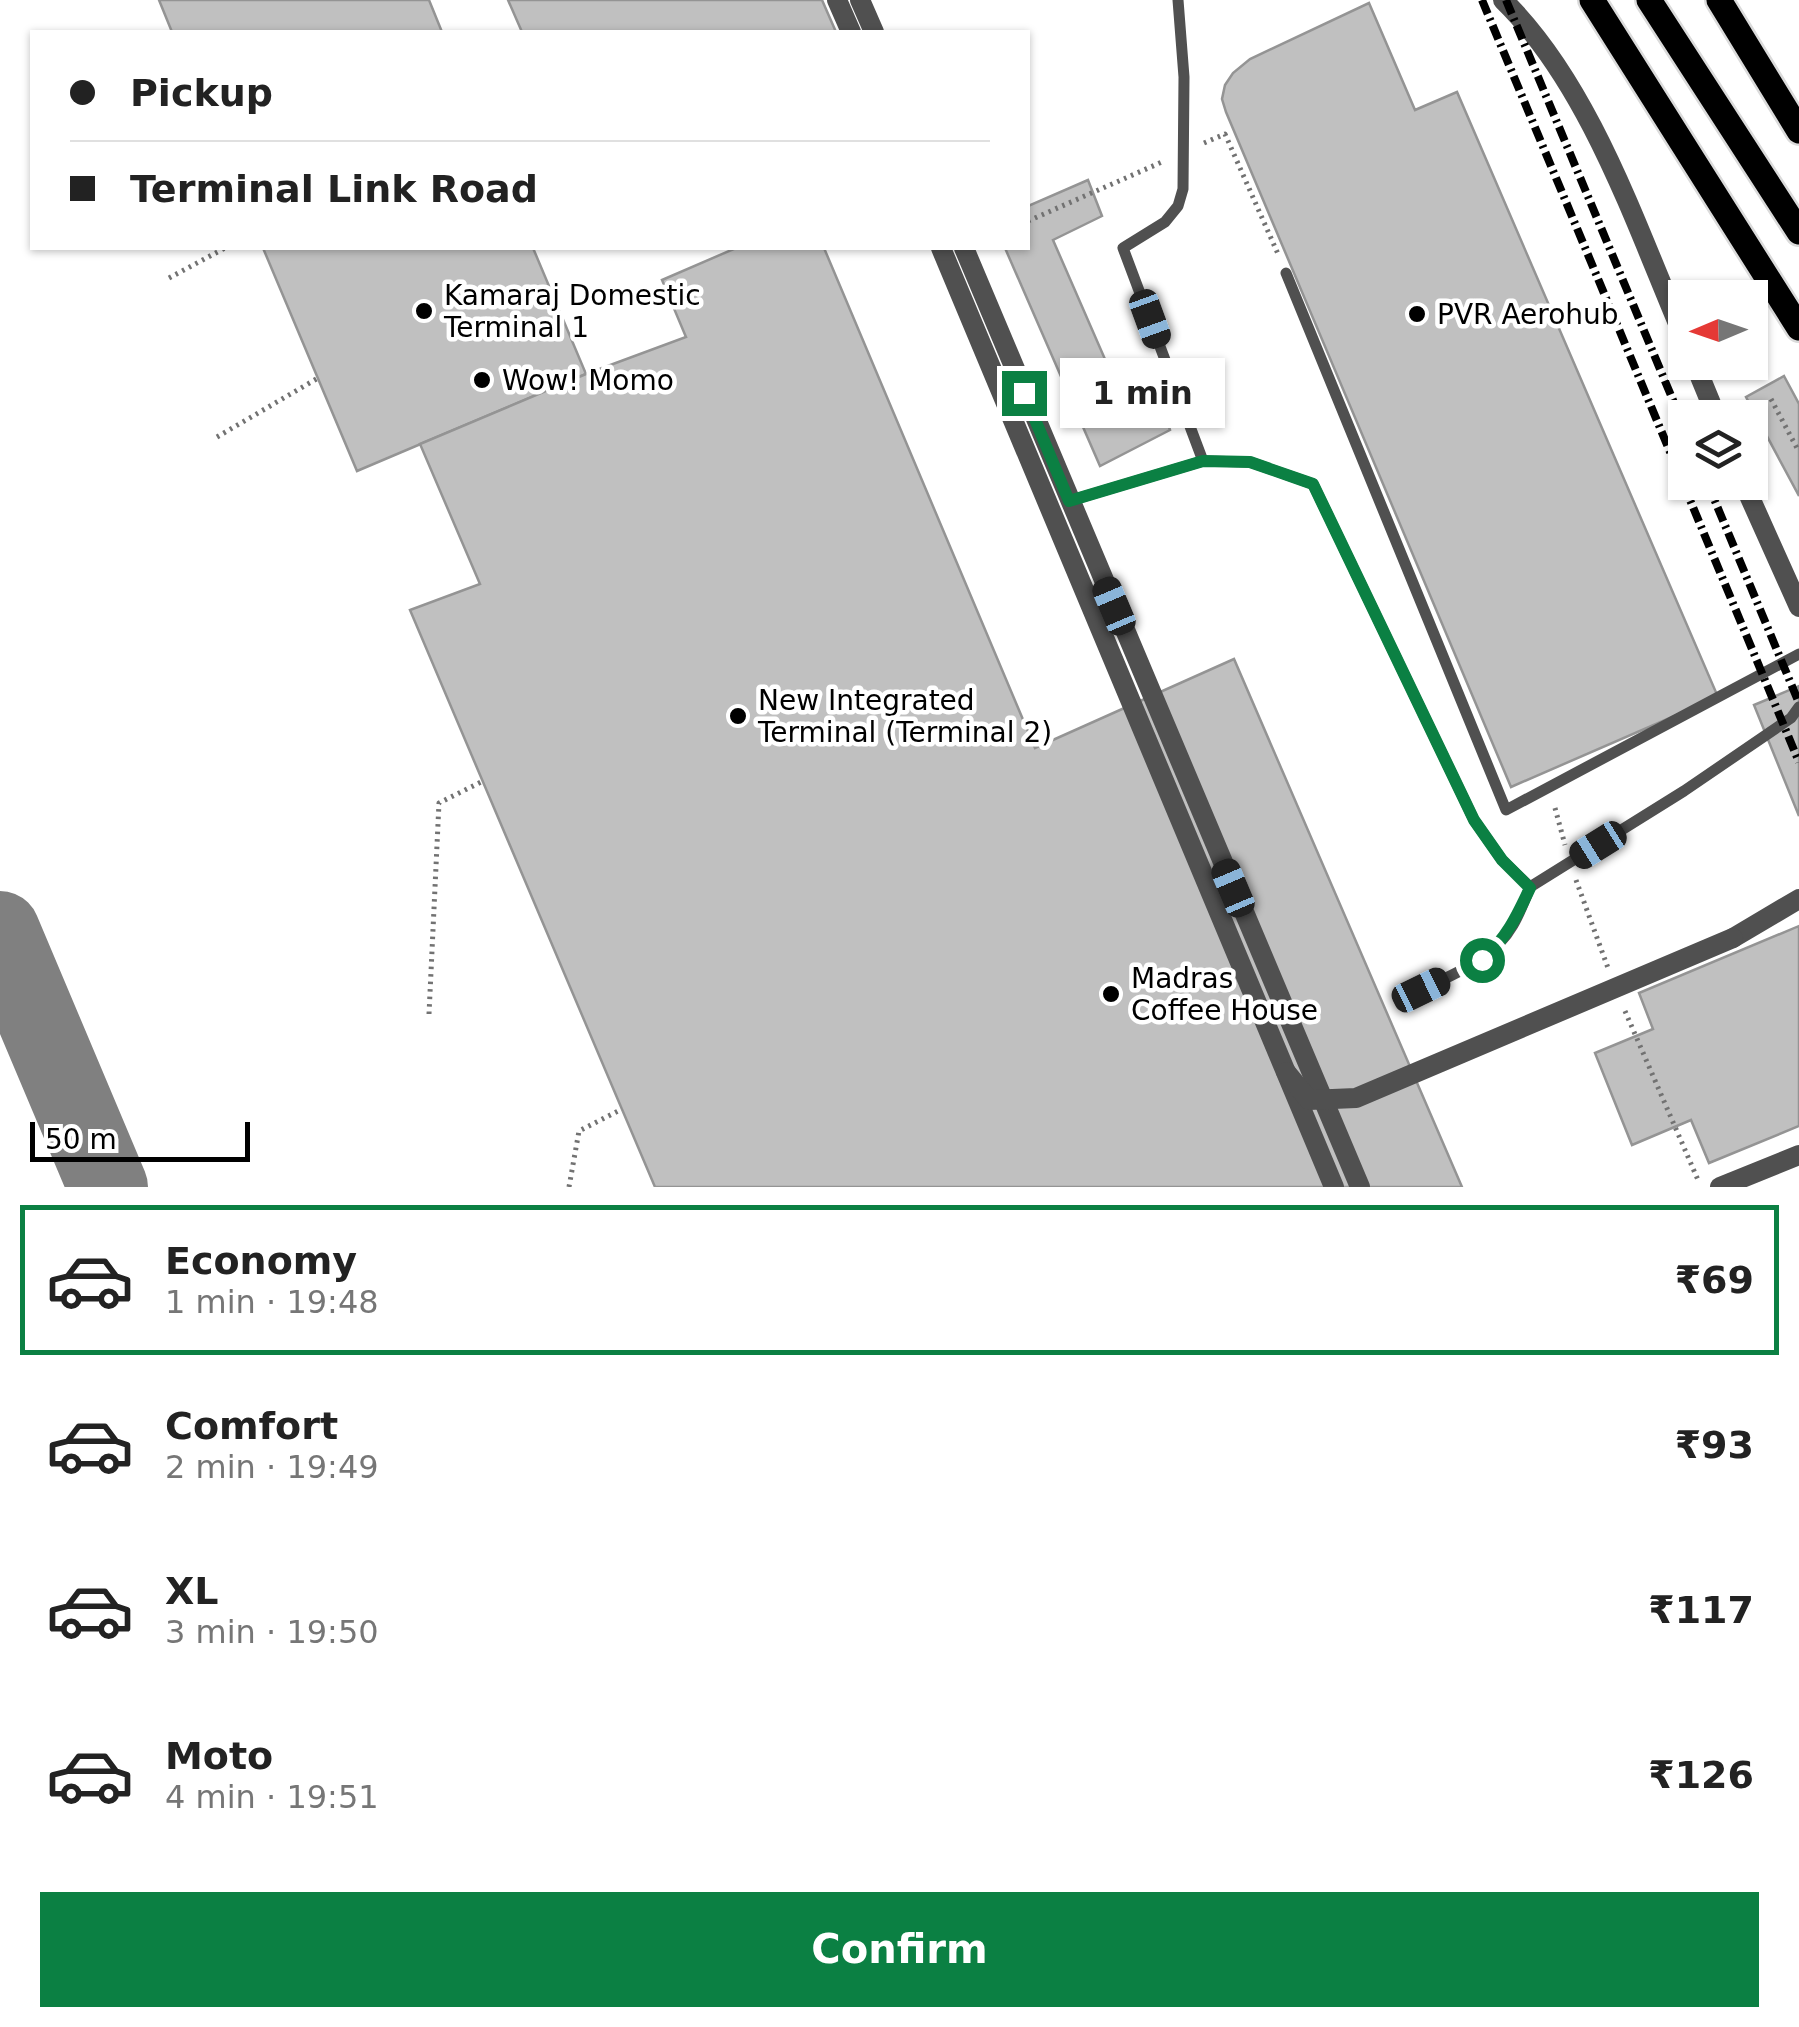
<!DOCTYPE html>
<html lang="en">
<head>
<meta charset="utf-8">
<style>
  :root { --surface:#fff; --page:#f6f6f6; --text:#222; --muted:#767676; --line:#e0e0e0; --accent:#0b8043 }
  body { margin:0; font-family:"DejaVu Sans",sans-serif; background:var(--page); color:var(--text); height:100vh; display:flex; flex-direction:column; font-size:38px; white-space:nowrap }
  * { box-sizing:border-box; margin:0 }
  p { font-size:32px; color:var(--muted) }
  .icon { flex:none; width:55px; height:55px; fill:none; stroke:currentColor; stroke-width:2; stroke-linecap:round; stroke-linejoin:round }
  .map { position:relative; height:1187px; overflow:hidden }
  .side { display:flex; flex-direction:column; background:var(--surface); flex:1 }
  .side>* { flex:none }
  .banner { position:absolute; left:30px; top:30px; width:1000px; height:220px; border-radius:0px; box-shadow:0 2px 8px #0004; display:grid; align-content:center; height:220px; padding:0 40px; background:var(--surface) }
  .needle { width:65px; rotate:268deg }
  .buttons { position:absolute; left:1668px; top:280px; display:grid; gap:20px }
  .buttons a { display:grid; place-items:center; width:100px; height:100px; border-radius:0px; background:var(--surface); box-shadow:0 2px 8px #0004; font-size:50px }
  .scale { position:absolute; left:30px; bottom:25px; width:220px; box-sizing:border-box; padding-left:10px; border:5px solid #000; border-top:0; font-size:28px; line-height:35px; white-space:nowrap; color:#000; -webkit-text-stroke:8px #fff; paint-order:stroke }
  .end { position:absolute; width:45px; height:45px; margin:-22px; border:12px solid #0b8043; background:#fff; box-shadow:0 0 0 5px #fff }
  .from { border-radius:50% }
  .bubble { position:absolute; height:70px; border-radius:0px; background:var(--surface); box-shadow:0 2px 8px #0004; font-size:32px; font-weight:700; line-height:70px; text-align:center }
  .car { position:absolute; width:30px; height:60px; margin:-30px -15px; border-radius:12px; box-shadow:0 0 8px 2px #0007; background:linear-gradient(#222 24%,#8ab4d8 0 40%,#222 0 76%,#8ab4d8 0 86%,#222 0) }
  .banner b { display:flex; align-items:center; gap:35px; height:95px; font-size:38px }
  .banner b+b { border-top:2px solid var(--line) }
  .banner i { width:25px; height:25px; background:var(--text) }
  ul { padding:18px 0 0; list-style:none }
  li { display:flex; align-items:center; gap:30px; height:150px; margin:0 20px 15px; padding:0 20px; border:5px solid transparent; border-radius:0px }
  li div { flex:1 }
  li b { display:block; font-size:38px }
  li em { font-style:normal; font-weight:700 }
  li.selected { border-color:var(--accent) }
  li>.icon { width:90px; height:90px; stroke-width:1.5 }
  .primary-button { display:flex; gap:20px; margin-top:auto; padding:20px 40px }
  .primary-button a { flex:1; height:115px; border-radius:0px; background:var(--accent); color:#fff; font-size:40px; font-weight:700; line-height:115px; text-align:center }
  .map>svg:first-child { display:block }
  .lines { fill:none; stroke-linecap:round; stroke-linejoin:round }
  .taxiway { stroke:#808080; stroke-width:80 }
  .building { fill:#c0c0c0; stroke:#949494; stroke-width:2.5 }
  .primary-casing { stroke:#dbdbdb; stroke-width:30 }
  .path { stroke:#727272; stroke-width:5; stroke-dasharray:2.5 5; stroke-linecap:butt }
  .service { stroke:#505050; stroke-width:11 }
  .tertiary { stroke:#505050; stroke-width:20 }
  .primary { stroke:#000; stroke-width:25 }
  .rail { stroke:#000; stroke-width:8; stroke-dasharray:15 5 2.5 5; stroke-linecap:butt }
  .tertiary-bridge { stroke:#505050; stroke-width:20 }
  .route { stroke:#0b8043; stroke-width:12 }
  .poi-dot { fill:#000; stroke:#fff; stroke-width:4 }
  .labels { text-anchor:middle; stroke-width:9; stroke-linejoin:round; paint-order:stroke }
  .poi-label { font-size:28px; fill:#000; stroke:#fff; text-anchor:start }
</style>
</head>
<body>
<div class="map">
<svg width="1799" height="1187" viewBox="0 0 1799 1187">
  <rect width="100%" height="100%" fill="#fff"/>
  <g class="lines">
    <path class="taxiway" d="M0,931L108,1187"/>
  </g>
  <g class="building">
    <path d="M159,0H429L442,32H172Z"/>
    <path d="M508,0H822L836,32H522Z"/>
    <path d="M1369,3L1415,110L1457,92L1718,697L1511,787L1226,112L1222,99L1225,85L1233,73L1250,59Z"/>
    <path d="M1088,180L1102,216L1053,240L1128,412L1160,400L1170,430L1100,466L1005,248H1028V206Z"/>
    <path d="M263,248H533L586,374L357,471Z"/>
    <path d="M736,248H824L1035,748L1234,659L1462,1187H655L410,610L480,584L420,444L586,374L686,337L662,280Z"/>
    <path d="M1784,376L1799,404V496L1746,397Z"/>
    <path d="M1799,686V816L1754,705Z"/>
    <path d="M1799,926V1126L1709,1163L1691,1120L1632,1145L1595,1053L1653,1029L1639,993Z"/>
  </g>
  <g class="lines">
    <g class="primary-casing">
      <g id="primary">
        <path d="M1592,0L1799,328"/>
        <path d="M1649,0L1799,232"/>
        <path d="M1719,0L1799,131"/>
      </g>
    </g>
    <g class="path">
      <path d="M1204,143L1225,134L1278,254"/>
      <path d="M1028,221L1162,162"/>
      <path d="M169,278L225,248"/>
      <path d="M1771,399L1799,452"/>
      <path d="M217,437L318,378"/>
      <path d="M1555,808L1565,845"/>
      <path d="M1576,880L1608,968"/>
      <path d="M1625,1011L1698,1180"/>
      <path d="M429,1014L439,803L483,781"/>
      <path d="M569,1187L579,1131L622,1109"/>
    </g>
    <g class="service">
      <path d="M1178,0L1184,77L1183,189L1178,206L1165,222L1123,248L1203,461"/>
      <path d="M1286,273L1506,810L1799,654"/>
      <path d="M1069,501L1203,461L1250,462L1313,484L1474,820L1502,860L1530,887L1684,791L1791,718L1799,707"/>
      <path d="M1421,990C1455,973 1493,960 1513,925C1520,913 1525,900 1530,887"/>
    </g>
    <g class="tertiary">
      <path d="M837,0L851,32"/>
      <path d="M860,0L874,32"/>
      <path d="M1503,0C1591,86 1637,229 1685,340"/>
      <path d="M941,248L1334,1187"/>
      <path d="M964,248L1360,1187"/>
      <path d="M1694,362L1717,418"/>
      <path d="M1743,482L1799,607"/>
      <path d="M1733,938L1799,899"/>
      <path d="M1720,1187L1799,1155"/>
    </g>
    <use href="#primary" class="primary"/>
    <g class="rail">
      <path d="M1482,0L1799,762"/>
      <path d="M1506,0L1685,429"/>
      <path d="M1707,482L1799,703"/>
    </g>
    <path class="tertiary-bridge" d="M1286,1072L1309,1100L1356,1098L1733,938"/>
  </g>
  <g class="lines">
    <path class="route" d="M1024,393L1069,501L1203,461L1250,462L1313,484L1474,820L1502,860L1530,888C1517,916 1506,939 1482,960"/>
  </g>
  <g class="poi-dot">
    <circle cx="424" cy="311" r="10"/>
    <circle cx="1417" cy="314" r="10"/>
    <circle cx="482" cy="380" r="10"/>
    <circle cx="738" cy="716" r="10"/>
    <circle cx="1111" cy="994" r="10"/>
  </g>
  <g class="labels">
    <g class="poi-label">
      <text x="444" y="305">Kamaraj Domestic<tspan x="444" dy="32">Terminal 1</tspan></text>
      <text x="1437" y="324">PVR Aerohub</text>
      <text x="502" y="390">Wow! Momo</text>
      <text x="758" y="710">New Integrated<tspan x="758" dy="32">Terminal (Terminal 2)</tspan></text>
      <text x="1131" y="988">Madras<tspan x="1131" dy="32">Coffee House</tspan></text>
    </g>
  </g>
</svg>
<div class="buttons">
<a><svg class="needle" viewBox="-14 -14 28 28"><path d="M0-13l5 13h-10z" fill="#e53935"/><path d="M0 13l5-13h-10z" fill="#767676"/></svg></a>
<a><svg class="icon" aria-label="layers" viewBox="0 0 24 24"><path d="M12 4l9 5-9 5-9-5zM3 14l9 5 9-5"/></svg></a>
</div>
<div class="scale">50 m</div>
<i class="end from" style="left:1482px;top:960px"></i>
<i class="end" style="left:1024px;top:393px"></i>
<div class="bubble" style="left:1060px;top:358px;width:165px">1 min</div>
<i class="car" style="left:1150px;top:319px;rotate:160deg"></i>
<i class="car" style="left:1114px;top:606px;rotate:337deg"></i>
<i class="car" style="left:1598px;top:845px;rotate:238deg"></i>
<i class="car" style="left:1233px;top:888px;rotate:337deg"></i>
<i class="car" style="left:1421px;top:990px;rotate:64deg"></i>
<div class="banner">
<b><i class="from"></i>Pickup</b>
<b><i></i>Terminal Link Road</b>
</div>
</div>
<section class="side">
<ul>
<li class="selected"><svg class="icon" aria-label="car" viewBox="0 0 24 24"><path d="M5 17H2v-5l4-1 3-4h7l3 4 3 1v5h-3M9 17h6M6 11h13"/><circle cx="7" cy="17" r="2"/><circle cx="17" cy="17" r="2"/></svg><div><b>Economy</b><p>1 min · 19:48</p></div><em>₹69</em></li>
<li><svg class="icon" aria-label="car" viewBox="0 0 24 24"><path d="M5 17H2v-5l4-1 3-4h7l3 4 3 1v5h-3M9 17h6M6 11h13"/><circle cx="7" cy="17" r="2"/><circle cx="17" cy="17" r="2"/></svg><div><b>Comfort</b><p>2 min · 19:49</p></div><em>₹93</em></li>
<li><svg class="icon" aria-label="car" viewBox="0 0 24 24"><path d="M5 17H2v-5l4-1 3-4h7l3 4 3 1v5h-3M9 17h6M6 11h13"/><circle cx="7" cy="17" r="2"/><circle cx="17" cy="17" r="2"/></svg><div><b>XL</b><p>3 min · 19:50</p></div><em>₹117</em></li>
<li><svg class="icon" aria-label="car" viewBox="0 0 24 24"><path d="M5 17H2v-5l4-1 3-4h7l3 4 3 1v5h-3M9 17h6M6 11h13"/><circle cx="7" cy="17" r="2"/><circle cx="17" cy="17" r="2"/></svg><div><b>Moto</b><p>4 min · 19:51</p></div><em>₹126</em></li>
</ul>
<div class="primary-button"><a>Confirm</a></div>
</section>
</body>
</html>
